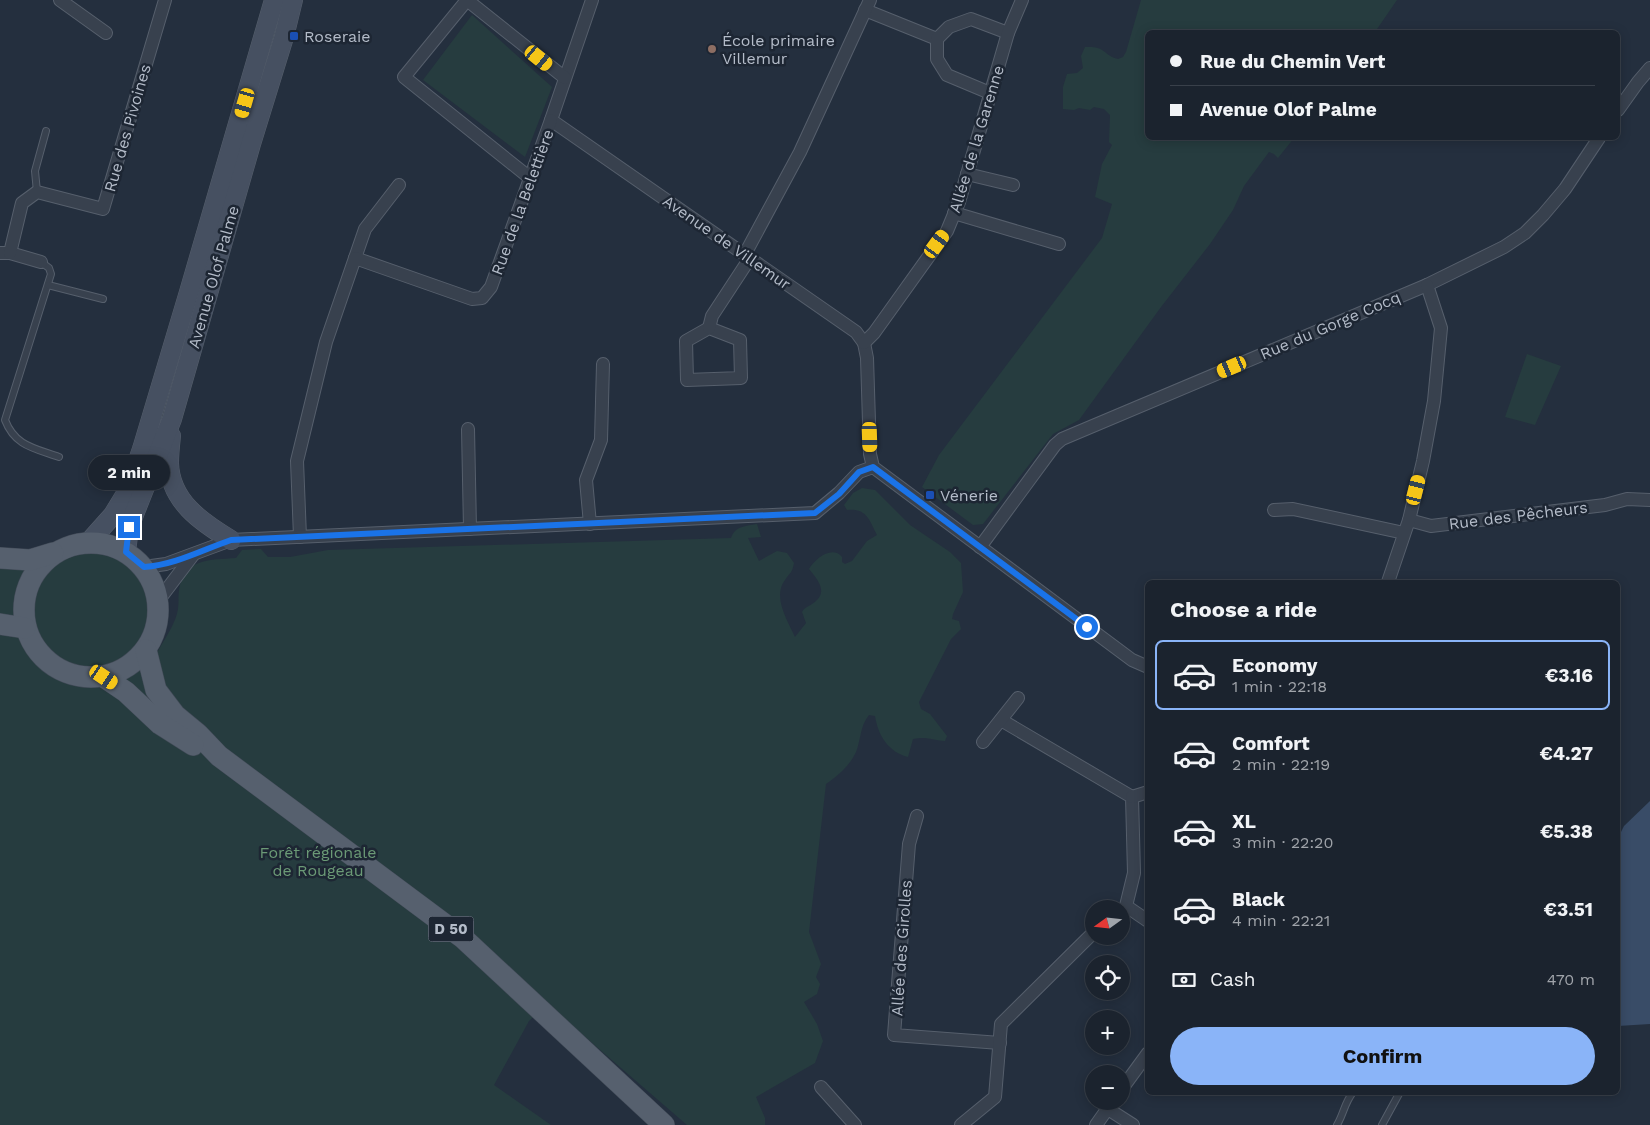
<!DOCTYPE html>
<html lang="en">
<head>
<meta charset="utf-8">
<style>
  :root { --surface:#1b232e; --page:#282f3a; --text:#f1f3f6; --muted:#a0a4aa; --line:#39404a; --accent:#8ab4f8 }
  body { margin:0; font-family:"Work Sans",sans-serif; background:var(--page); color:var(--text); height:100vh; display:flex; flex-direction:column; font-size:19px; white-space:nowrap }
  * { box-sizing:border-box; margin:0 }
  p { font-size:16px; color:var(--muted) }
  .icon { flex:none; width:28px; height:28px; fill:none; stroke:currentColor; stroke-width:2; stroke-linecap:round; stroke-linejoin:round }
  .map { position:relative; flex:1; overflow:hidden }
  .panel { position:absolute; left:1145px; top:580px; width:475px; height:515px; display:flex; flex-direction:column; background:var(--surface); border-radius:8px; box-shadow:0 2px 12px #0003,0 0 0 1px var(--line) }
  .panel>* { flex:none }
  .top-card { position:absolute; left:1145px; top:30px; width:475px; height:110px; border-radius:8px; box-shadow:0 2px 12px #0003,0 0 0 1px var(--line); display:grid; align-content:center; height:110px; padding:0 25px; background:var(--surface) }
  .needle { width:32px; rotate:255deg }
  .fabs { position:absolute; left:1085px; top:900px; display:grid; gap:10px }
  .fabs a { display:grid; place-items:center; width:45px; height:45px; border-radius:50%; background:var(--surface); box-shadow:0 2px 12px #0003,0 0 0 1px var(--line); font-size:25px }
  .end { position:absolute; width:22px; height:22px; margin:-11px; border:6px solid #1a73e8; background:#fff; box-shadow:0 0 0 2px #fff }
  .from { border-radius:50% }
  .bubble { position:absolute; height:35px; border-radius:18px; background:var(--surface); box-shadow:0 2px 12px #0003,0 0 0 1px var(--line); font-size:16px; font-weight:700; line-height:35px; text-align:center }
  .car { position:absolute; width:15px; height:30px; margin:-15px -8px; border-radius:6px; box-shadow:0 0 4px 1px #0007; background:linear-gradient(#f5c518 24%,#345 0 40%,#f5c518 0 76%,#345 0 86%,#f5c518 0) }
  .top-card b { display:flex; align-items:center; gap:18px; height:48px; font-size:19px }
  .top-card b+b { border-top:1px solid var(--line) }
  .top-card i { width:12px; height:12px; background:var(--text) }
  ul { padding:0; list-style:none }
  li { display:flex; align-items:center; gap:15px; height:70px; margin:0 10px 8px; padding:0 15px; border:2px solid transparent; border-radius:8px }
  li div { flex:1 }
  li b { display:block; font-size:19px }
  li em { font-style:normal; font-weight:700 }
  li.selected { border-color:var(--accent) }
  li>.icon { width:45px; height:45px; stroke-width:1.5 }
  h2 { padding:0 25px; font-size:22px; line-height:60px }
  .pay { display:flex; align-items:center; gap:12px; height:55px; padding:0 25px; font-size:19px }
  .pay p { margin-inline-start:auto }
  .action { display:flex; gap:10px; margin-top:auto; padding:10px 25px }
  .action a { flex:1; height:58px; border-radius:30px; background:var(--accent); color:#111; font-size:20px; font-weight:700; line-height:58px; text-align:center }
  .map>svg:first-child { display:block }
  .green { fill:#263c3f }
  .water { fill:#394c67 }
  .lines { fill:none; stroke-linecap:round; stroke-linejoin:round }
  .service-casing { stroke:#565f6c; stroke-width:8 }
  .minor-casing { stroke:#565f6c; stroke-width:14 }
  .secondary-casing { stroke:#565f6c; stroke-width:20 }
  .primary-casing { stroke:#414a57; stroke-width:22 }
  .service { stroke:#38414e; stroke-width:6 }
  .minor { stroke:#38414e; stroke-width:12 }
  .secondary { stroke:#465061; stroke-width:19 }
  .primary { stroke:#56606e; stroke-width:21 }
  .route { stroke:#1a73e8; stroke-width:6 }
  .transit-dot { fill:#1a4fb4; stroke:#1d2633; stroke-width:2 }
  .education-dot { fill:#8d6e63; stroke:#1d2633; stroke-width:2 }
  .labels { text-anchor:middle; stroke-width:5; stroke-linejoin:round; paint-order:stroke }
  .shield { fill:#1d2633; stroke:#878f9c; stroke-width:1 }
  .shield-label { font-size:15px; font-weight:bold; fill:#b4bcc9 }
  .poi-label { font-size:16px; fill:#b4bcc9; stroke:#1d2633; text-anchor:start }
  .street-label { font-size:16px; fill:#b4bcc9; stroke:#1d2633 }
  .park-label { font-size:16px; fill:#6b9a76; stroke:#1d2633 }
</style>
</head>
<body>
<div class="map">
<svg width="1650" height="1125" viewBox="0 0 1650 1125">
  <rect width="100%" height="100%" fill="#242f3e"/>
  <g class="green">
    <path d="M1141,0H1397L1375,32H1148V138H1294L1278,158L1274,154L1269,152L1244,186L1233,210L1210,244L1161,307L1079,420L1053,434L983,524L973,525L922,487L939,455L1102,238L1112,204L1095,197L1102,164L1112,145L1109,142L1110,115L1104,109L1094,107L1090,110L1079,108L1074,110L1063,109V87L1067,74L1077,73L1083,68L1081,56L1085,47C1107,46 1102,55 1118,59L1123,57L1126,52Z"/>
    <path d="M472,15L552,87L525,157L423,80Z"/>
    <path d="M1527,354L1561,366L1535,425L1505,417Z"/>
    <path d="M862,488L875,490L910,525L950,552L961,563L963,592L953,614L952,619L959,621L961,629L951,639L919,702L921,709L930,714L947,736L945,741C931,740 928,736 913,739L908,757C888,752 878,735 875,716L869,715C860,726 861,739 856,752C850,765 838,776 826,784L809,932L821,964L816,977L820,984L817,994L804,1002L817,1024L823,1041L815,1063L756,1097L765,1118V1125H687L547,1004L529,1021L494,1085L551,1125H0V568L16,570L58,551L89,549L111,552L122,557L139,572L146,580L152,600L149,633L158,651C165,638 176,623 178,609C179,603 178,596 179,590C184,558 210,560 236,558L242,550L261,549L268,557H290L328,550L731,538C735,526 746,526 757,524L761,537L748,538L759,561L777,551L787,553L794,563C792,574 790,572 785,580C772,597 788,621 795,637L806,623L802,612C805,607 808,607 812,604C829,593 819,581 809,569C815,559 832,545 842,557V562L845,564L852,561L867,541L877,535C869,519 866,508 847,510L844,505L853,493Z"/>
  </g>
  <path class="water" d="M1650,801V1024L1618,1026V838L1624,826Z"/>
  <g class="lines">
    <g class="service-casing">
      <g id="service">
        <path d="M37,192L35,171L46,131"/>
        <path d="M41,262L49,268L51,274L5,420C15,446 34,448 59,457"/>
        <path d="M48,285L103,299"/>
        <path d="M1337,1125C1344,1113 1344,1104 1353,1092"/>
        <path d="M1382,1125L1400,1092"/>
      </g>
    </g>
    <g class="minor-casing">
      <g id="minor">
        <path d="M60,0L106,33"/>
        <path d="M592,0L551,120L856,332L864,343L867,358L870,454L873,467L1132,660L1148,667"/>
        <path d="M865,10L937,39"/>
        <path d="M990,93L947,75L937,59V39L949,27L971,19L1008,33"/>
        <path d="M1618,110L1638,82L1650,68"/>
        <path d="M967,174L1013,185"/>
        <path d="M530,178L404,77L467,0L565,78"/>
        <path d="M954,213L1059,244"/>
        <path d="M0,253H10L41,262"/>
        <path d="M10,253L22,203L37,192L103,209L165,0"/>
        <path d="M745,254L800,152L870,0"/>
        <path d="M355,258L365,229L399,185"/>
        <path d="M709,328L740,340L741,378L687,380L686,341Z"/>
        <path d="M709,328L712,316L750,258"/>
        <path d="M864,343L874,333L947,231L959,202L1008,33L1022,0"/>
        <path d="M468,429L470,529"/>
        <path d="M1274,510L1293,509L1404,533"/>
        <path d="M1409,520L1431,526L1605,505L1627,499L1650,500"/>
        <path d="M590,524L586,480L601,440L603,364"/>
        <path d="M300,537L297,461L326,342L355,258L472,299L482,298L491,287L551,120"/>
        <path d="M980,547L1055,445L1062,439L1427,285L1504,247L1525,233L1543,215L1565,189L1599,138"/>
        <path d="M144,567L166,564L231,540L815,513L839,493L859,472L873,467"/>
        <path d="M1388,582L1409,520L1423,461L1434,401L1441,328L1427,285"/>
        <path d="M158,601L193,555"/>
        <path d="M1001,720L1132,797L1134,873L1126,906L1148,921"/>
        <path d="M983,742L1018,698"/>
        <path d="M1132,797L1148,792"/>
        <path d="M917,816L909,844L894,1035L1000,1043"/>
        <path d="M821,1087L855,1125"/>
        <path d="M1121,1090L1148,1053"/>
        <path d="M1108,1109L1133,1125"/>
        <path d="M961,1125L995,1097L1001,1024L1094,932"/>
        <path d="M1096,1125L1113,1101"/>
      </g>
    </g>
    <g class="secondary-casing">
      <g id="secondary">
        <path d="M171,436C170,445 169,454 169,463C170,501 201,522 231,540"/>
        <path d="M88,543L113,515L127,492L142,449L189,292L274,0"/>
        <path d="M126,552L129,527L172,419L251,144L284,37L293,0"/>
      </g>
    </g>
    <g class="primary-casing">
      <g id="primary">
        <circle cx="91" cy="610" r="67"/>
        <path d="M0,558L30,560L53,553"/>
        <path d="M0,624L25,628"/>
        <path d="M146,650L156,690L175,715L198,734L219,756L463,938L664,1125"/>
        <path d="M104,677L126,692L160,724L193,745"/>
      </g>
    </g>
    <use href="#service" class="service"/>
    <use href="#minor" class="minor"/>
    <use href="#secondary" class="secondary"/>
    <use href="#primary" class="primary"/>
  </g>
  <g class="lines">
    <path class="route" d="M129,527L126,552L144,567C175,565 202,550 231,540L815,513L839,494L859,472L873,467L1087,627"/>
  </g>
  <g class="transit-dot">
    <rect x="289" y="31" width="10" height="10" rx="2.5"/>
    <rect x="925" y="490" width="10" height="10" rx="2.5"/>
  </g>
  <circle class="education-dot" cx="712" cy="49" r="5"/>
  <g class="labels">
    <rect class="shield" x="428.5" y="916.5" width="45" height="25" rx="4"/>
    <g class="shield-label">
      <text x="451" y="934">D 50</text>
    </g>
    <g class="poi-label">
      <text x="304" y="42">Roseraie</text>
      <text x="722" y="46">École primaire<tspan x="722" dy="18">Villemur</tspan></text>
      <text x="940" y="501">Vénerie</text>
    </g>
    <g class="street-label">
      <text transform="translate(127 128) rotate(-74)" y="6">Rue des Pivoines</text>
      <text transform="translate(976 139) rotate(-73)" y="6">Allée de la Garenne</text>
      <text transform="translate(522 202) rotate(-70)" y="6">Rue de la Belettière</text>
      <text transform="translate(727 242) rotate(35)" y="6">Avenue de Villemur</text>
      <text transform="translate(213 277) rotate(-74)" y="6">Avenue Olof Palme</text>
      <text transform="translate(1330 325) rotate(-23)" y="6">Rue du Gorge Cocq</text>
      <text transform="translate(1518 515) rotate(-7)" y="6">Rue des Pêcheurs</text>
      <text transform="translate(901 948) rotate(-86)" y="6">Allée des Girolles</text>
    </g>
    <g class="park-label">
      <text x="318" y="858">Forêt régionale<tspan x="318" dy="18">de Rougeau</tspan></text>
    </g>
  </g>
</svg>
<div class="fabs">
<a><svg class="needle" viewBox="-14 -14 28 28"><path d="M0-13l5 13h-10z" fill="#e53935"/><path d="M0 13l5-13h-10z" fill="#a0a4aa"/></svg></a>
<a><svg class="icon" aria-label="locate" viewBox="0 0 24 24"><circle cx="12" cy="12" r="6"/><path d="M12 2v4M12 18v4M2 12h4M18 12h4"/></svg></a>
<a>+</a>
<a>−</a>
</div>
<i class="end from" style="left:1087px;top:627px"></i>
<i class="end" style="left:129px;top:527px"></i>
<div class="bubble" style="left:88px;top:455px;width:82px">2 min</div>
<i class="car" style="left:539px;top:58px;rotate:129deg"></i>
<i class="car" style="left:245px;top:103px;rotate:196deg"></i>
<i class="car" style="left:937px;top:244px;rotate:36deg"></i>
<i class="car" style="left:1232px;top:367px;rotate:247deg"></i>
<i class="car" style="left:870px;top:437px;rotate:178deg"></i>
<i class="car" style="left:1416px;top:490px;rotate:14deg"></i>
<i class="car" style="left:104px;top:677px;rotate:124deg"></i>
<div class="top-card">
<b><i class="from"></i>Rue du Chemin Vert</b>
<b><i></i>Avenue Olof Palme</b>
</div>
<section class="panel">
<h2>Choose a ride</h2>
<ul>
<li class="selected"><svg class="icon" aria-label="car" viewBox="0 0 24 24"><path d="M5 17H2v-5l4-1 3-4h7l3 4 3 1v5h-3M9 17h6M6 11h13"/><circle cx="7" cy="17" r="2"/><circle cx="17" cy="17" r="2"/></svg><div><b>Economy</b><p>1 min · 22:18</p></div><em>€3.16</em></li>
<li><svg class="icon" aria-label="car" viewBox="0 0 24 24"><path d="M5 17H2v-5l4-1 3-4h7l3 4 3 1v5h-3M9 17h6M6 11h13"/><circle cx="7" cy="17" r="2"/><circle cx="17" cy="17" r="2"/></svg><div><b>Comfort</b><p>2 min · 22:19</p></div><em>€4.27</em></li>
<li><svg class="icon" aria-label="car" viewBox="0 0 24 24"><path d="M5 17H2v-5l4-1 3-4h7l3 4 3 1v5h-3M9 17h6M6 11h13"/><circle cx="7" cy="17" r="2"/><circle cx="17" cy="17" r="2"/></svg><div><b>XL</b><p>3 min · 22:20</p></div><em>€5.38</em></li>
<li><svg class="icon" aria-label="car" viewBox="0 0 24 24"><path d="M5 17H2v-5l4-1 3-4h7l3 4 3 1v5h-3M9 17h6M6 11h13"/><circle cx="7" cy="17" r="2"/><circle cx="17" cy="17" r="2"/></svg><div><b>Black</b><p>4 min · 22:21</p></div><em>€3.51</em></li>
</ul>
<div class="pay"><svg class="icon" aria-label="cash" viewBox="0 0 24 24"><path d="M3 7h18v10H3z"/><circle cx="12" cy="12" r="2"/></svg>Cash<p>470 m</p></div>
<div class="action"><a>Confirm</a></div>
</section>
</div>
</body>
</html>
